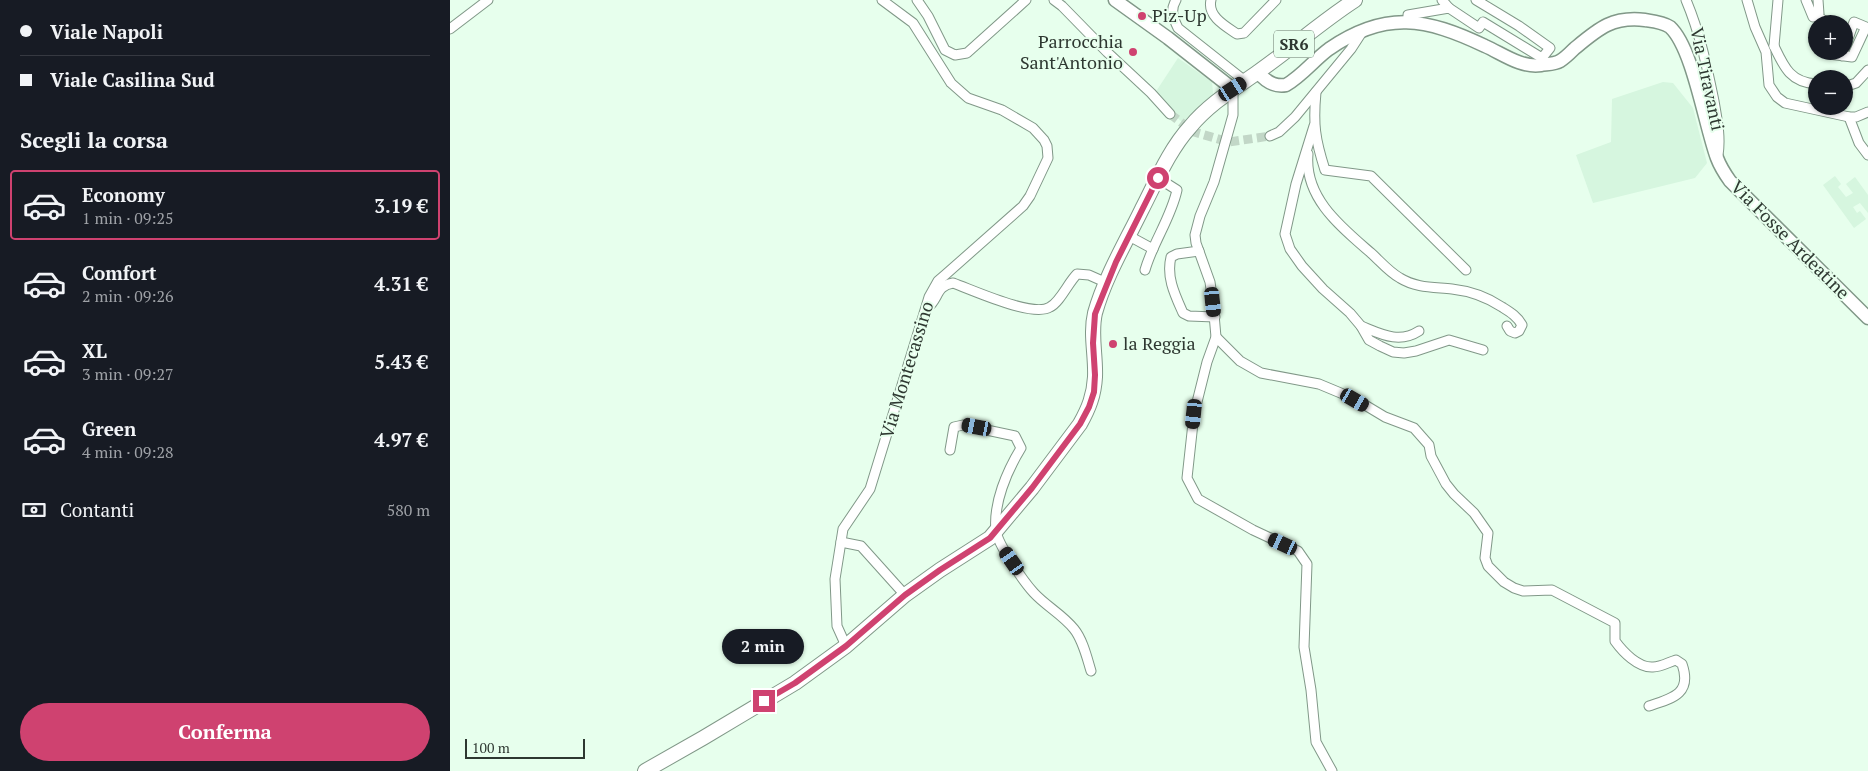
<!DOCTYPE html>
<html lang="it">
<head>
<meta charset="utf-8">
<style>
  :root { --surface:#171b24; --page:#20242c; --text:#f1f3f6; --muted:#9ea1a6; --line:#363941; --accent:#cf4270 }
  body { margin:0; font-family:"PT Serif",serif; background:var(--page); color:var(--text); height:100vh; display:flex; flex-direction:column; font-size:19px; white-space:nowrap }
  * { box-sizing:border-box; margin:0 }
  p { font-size:16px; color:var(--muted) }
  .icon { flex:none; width:28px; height:28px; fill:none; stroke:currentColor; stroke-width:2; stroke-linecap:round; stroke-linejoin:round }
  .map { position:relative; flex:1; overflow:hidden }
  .sheet { display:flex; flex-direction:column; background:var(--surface); width:450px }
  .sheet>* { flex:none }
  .guide { display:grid; align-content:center; height:110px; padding:0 20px; background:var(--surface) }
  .controls { position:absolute; left:1358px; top:15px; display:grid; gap:10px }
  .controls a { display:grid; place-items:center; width:45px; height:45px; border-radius:50%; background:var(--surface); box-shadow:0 1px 4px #0004; font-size:25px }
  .scale { position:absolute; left:15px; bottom:12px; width:120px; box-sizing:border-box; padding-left:5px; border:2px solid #2e3831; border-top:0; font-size:14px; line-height:18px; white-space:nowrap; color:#2e3831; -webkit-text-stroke:4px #e7ffed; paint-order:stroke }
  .end { position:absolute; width:22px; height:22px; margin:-11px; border:6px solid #cf4270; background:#fff; box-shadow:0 0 0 2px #fff }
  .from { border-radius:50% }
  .bubble { position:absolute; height:35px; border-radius:18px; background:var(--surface); box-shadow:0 1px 4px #0004; font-size:16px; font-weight:700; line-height:35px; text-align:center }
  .car { position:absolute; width:15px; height:30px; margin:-15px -8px; border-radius:6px; box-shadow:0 0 4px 1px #0007; background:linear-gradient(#222 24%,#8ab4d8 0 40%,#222 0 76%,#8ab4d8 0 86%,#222 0) }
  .guide b { display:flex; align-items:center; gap:18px; height:48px; font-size:19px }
  .guide b+b { border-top:1px solid var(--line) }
  .guide i { width:12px; height:12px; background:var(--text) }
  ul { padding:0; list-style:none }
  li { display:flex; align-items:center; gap:15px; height:70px; margin:0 10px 8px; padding:0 10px; border:2px solid transparent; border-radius:5px }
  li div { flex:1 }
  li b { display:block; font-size:19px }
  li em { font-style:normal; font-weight:700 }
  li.on { border-color:var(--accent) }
  li>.icon { width:45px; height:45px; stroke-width:1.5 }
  h2 { padding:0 20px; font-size:22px; line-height:60px }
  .pay { display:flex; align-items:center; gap:12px; height:55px; padding:0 20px; font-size:19px }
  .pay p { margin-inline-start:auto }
  .action { display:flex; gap:10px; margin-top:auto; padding:10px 20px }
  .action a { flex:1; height:58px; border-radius:30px; background:var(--accent); color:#fff; font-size:20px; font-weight:700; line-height:58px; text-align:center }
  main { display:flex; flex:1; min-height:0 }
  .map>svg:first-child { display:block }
  .built { fill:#d6f6df }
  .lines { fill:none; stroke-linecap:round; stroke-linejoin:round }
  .minor-tunnel { stroke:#c2d7c7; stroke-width:9; stroke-dasharray:9 4.5; stroke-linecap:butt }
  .minor-casing { stroke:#819888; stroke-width:11 }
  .secondary-casing { stroke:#819888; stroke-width:15 }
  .primary-casing { stroke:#819888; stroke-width:16 }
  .minor { stroke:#fff; stroke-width:9 }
  .secondary { stroke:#fff; stroke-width:12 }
  .primary { stroke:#fff; stroke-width:14 }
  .route { stroke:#cf4270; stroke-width:6 }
  .poi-dot { fill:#cf4270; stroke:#e7ffed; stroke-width:2 }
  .labels { text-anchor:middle; stroke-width:4; stroke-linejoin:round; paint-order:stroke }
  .shield { fill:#e7ffed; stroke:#667469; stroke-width:1 }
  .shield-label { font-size:16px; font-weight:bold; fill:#2e3831 }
  .poi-label { font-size:18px; fill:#2e3831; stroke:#e7ffed; text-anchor:start }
  .street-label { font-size:18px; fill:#2e3831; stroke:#e7ffed }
</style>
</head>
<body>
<main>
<section class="sheet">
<div class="guide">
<b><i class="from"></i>Viale Napoli</b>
<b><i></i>Viale Casilina Sud</b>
</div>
<h2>Scegli la corsa</h2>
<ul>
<li class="on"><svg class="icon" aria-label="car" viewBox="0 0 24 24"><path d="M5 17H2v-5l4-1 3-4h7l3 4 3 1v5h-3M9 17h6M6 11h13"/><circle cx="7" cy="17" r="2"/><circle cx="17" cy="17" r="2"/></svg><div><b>Economy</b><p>1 min · 09:25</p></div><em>3.19 €</em></li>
<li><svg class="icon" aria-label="car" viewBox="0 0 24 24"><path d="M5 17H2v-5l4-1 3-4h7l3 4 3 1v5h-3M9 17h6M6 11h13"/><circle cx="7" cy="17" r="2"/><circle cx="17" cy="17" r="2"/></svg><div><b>Comfort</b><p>2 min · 09:26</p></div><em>4.31 €</em></li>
<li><svg class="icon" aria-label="car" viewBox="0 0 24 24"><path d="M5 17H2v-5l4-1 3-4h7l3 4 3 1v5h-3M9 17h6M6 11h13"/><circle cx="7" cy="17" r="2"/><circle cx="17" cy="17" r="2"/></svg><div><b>XL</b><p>3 min · 09:27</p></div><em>5.43 €</em></li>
<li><svg class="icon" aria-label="car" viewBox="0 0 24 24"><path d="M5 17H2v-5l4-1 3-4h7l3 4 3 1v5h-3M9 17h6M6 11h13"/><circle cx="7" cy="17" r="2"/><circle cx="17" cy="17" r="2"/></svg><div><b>Green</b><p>4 min · 09:28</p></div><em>4.97 €</em></li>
</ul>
<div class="pay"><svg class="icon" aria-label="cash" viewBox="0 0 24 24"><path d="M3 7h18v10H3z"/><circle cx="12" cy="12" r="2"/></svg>Contanti<p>580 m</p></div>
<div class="action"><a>Conferma</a></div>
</section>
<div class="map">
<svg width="1418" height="771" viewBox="0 0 1418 771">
  <rect width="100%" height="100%" fill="#e7ffed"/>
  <g class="built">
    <path d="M728,58L762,82L764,102L737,126L719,111L705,93Z"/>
    <path d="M1213,82L1223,83L1243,108L1257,163L1245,178L1143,203L1126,155L1161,142L1162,99Z"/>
    <path d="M1385,176L1391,184L1388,187L1396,197L1403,193L1396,184L1405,177L1418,195V213L1410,203L1403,207L1407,213L1410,211L1416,219L1404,228L1373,185Z"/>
  </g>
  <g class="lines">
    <path class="minor-tunnel" d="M720,114L744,132L779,142L820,136"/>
    <g class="minor-casing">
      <g id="minor">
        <path d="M467,0L478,16L495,50L505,55L517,53L576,0"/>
        <path d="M604,0L612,6L657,52L701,93L720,114"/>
        <path d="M726,0C720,10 723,18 728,28L795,81"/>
        <path d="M761,0C757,16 775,26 787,34L794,33L826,0"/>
        <path d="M992,0L999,8"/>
        <path d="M1236,0C1250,33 1257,67 1264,101C1267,119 1271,137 1268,155"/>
        <path d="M1297,0L1305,27L1316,52L1319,85L1327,97L1335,103L1399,117H1406L1418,112"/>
        <path d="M1356,0L1363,17L1369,14L1368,0"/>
        <path d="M1366,16L1375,21V24"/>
        <path d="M958,21V15L999,8L1029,28L1033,22L1092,58L1100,48L1069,26L1026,0"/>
        <path d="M0,29L38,0"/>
        <path d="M1324,46C1334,67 1340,82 1366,84"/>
        <path d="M1324,46L1328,0"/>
        <path d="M1376,51L1379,54L1402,57L1416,27L1404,22L1392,56"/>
        <path d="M1394,87L1406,83L1418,70"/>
        <path d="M783,89V115L764,182L750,216L745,235L746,243L760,282L763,303L766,337L757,362L744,414L737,478L748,499L803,530L848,551L857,564L854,647L861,690L866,742L882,771"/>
        <path d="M866,92C863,124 865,139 875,170L921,176L1016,270"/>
        <path d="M1399,117L1409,143L1418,155"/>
        <path d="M864,126L846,184L835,234L840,249L852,266L873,289L900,313L911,326L919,340L930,346L943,352L954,353L966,351L999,340L1033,350"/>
        <path d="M820,136L829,132L845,117L901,49L912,32"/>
        <path d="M858,154C854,198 891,227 921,253C930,261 939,272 950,278C966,288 984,287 1002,289C1020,291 1037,297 1052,307C1060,312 1067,316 1072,325L1069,331L1065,333L1060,331L1057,326"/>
        <path d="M679,236L703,249"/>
        <path d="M749,251L727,254L721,257C716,277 725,295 733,313L739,316L765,317"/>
        <path d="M695,270C703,242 721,218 727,190L708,178"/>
        <path d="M477,308C489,300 485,286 503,283C523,290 583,318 600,307C610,302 618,283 627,274L639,275L657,283"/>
        <path d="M911,326C931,334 949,344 969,331"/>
        <path d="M766,337L790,361L811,373L869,384L905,399L935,417L964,428L979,445L981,456L996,484L1004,494L1024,513L1038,533L1035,558L1038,566L1054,582L1064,588L1073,591L1102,590L1165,623V641C1173,652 1188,668 1203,667C1211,667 1219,662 1226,660L1232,664C1242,693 1224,698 1199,706"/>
        <path d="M500,450L504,427L513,425L565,436L571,448C557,471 543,503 546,531C548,545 574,582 584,593C596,606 613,615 624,629C633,640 637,658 641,671"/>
        <path d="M391,542L411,546L455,595"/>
        <path d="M396,646L387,626L385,579L393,529L420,489L479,297L488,281L495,275L573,206L580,196L598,158L597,146L594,140L583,128L552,110L518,98L501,83L463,23L432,0"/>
      </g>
    </g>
    <g class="secondary-casing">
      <g id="secondary">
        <path d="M665,0L718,38L783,89"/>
        <path d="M808,72C815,81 824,87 836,85C852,76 864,60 879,49C936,10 976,18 1035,46C1053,54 1071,68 1091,65C1097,64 1105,64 1110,61C1115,58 1120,53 1124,49C1148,29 1162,16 1195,20C1202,21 1213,22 1220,27C1243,48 1255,126 1267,158C1270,166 1275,174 1280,181L1418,318"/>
      </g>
    </g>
    <g class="primary-casing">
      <path id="primary" d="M195,771L253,738L345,683L396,646L455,595L490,570L540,538L582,488L630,424C639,408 644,395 645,377C646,355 640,334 645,313C655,277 676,242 692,209C706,182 719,150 740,127C759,104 784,89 808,72C841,49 871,22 905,0"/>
    </g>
    <use href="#minor" class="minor"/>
    <use href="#secondary" class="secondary"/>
    <use href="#primary" class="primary"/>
  </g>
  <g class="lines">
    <path class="route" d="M314,701L345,683L396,646L455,595L490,570L540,538L582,488L630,424L639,407L644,392L645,375L643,343L645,314L666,262L708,178"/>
  </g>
  <g class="poi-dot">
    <circle cx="692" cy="16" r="5"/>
    <circle cx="683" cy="52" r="5"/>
    <circle cx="663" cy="344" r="5"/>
  </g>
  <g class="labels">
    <rect class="shield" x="824" y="30.5" width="40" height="27" rx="4"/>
    <g class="shield-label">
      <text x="844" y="50">SR6</text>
    </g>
    <g class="poi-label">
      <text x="702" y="22">Piz-Up</text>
      <text x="673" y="48" text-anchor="end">Parrocchia<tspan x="673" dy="21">Sant'Antonio</tspan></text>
      <text x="673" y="350">la Reggia</text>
    </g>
    <g class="street-label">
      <text transform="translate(1257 79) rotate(78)" y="6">Via Tiravanti</text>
      <text transform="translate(1340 240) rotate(45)" y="6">Via Fosse Ardeatine</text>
      <text transform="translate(457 370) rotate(-73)" y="6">Via Montecassino</text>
    </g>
  </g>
</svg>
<div class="controls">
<a>+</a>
<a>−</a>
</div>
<div class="scale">100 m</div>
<i class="end from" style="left:708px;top:178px"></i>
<i class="end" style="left:314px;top:701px"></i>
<div class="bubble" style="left:272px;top:629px;width:82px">2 min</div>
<i class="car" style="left:783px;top:89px;rotate:57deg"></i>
<i class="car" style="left:763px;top:302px;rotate:174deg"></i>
<i class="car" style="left:905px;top:400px;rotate:120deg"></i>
<i class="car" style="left:744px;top:414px;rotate:186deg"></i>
<i class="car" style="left:527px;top:427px;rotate:281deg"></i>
<i class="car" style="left:833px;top:544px;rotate:295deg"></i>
<i class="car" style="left:562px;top:561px;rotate:325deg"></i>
</div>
</main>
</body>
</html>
